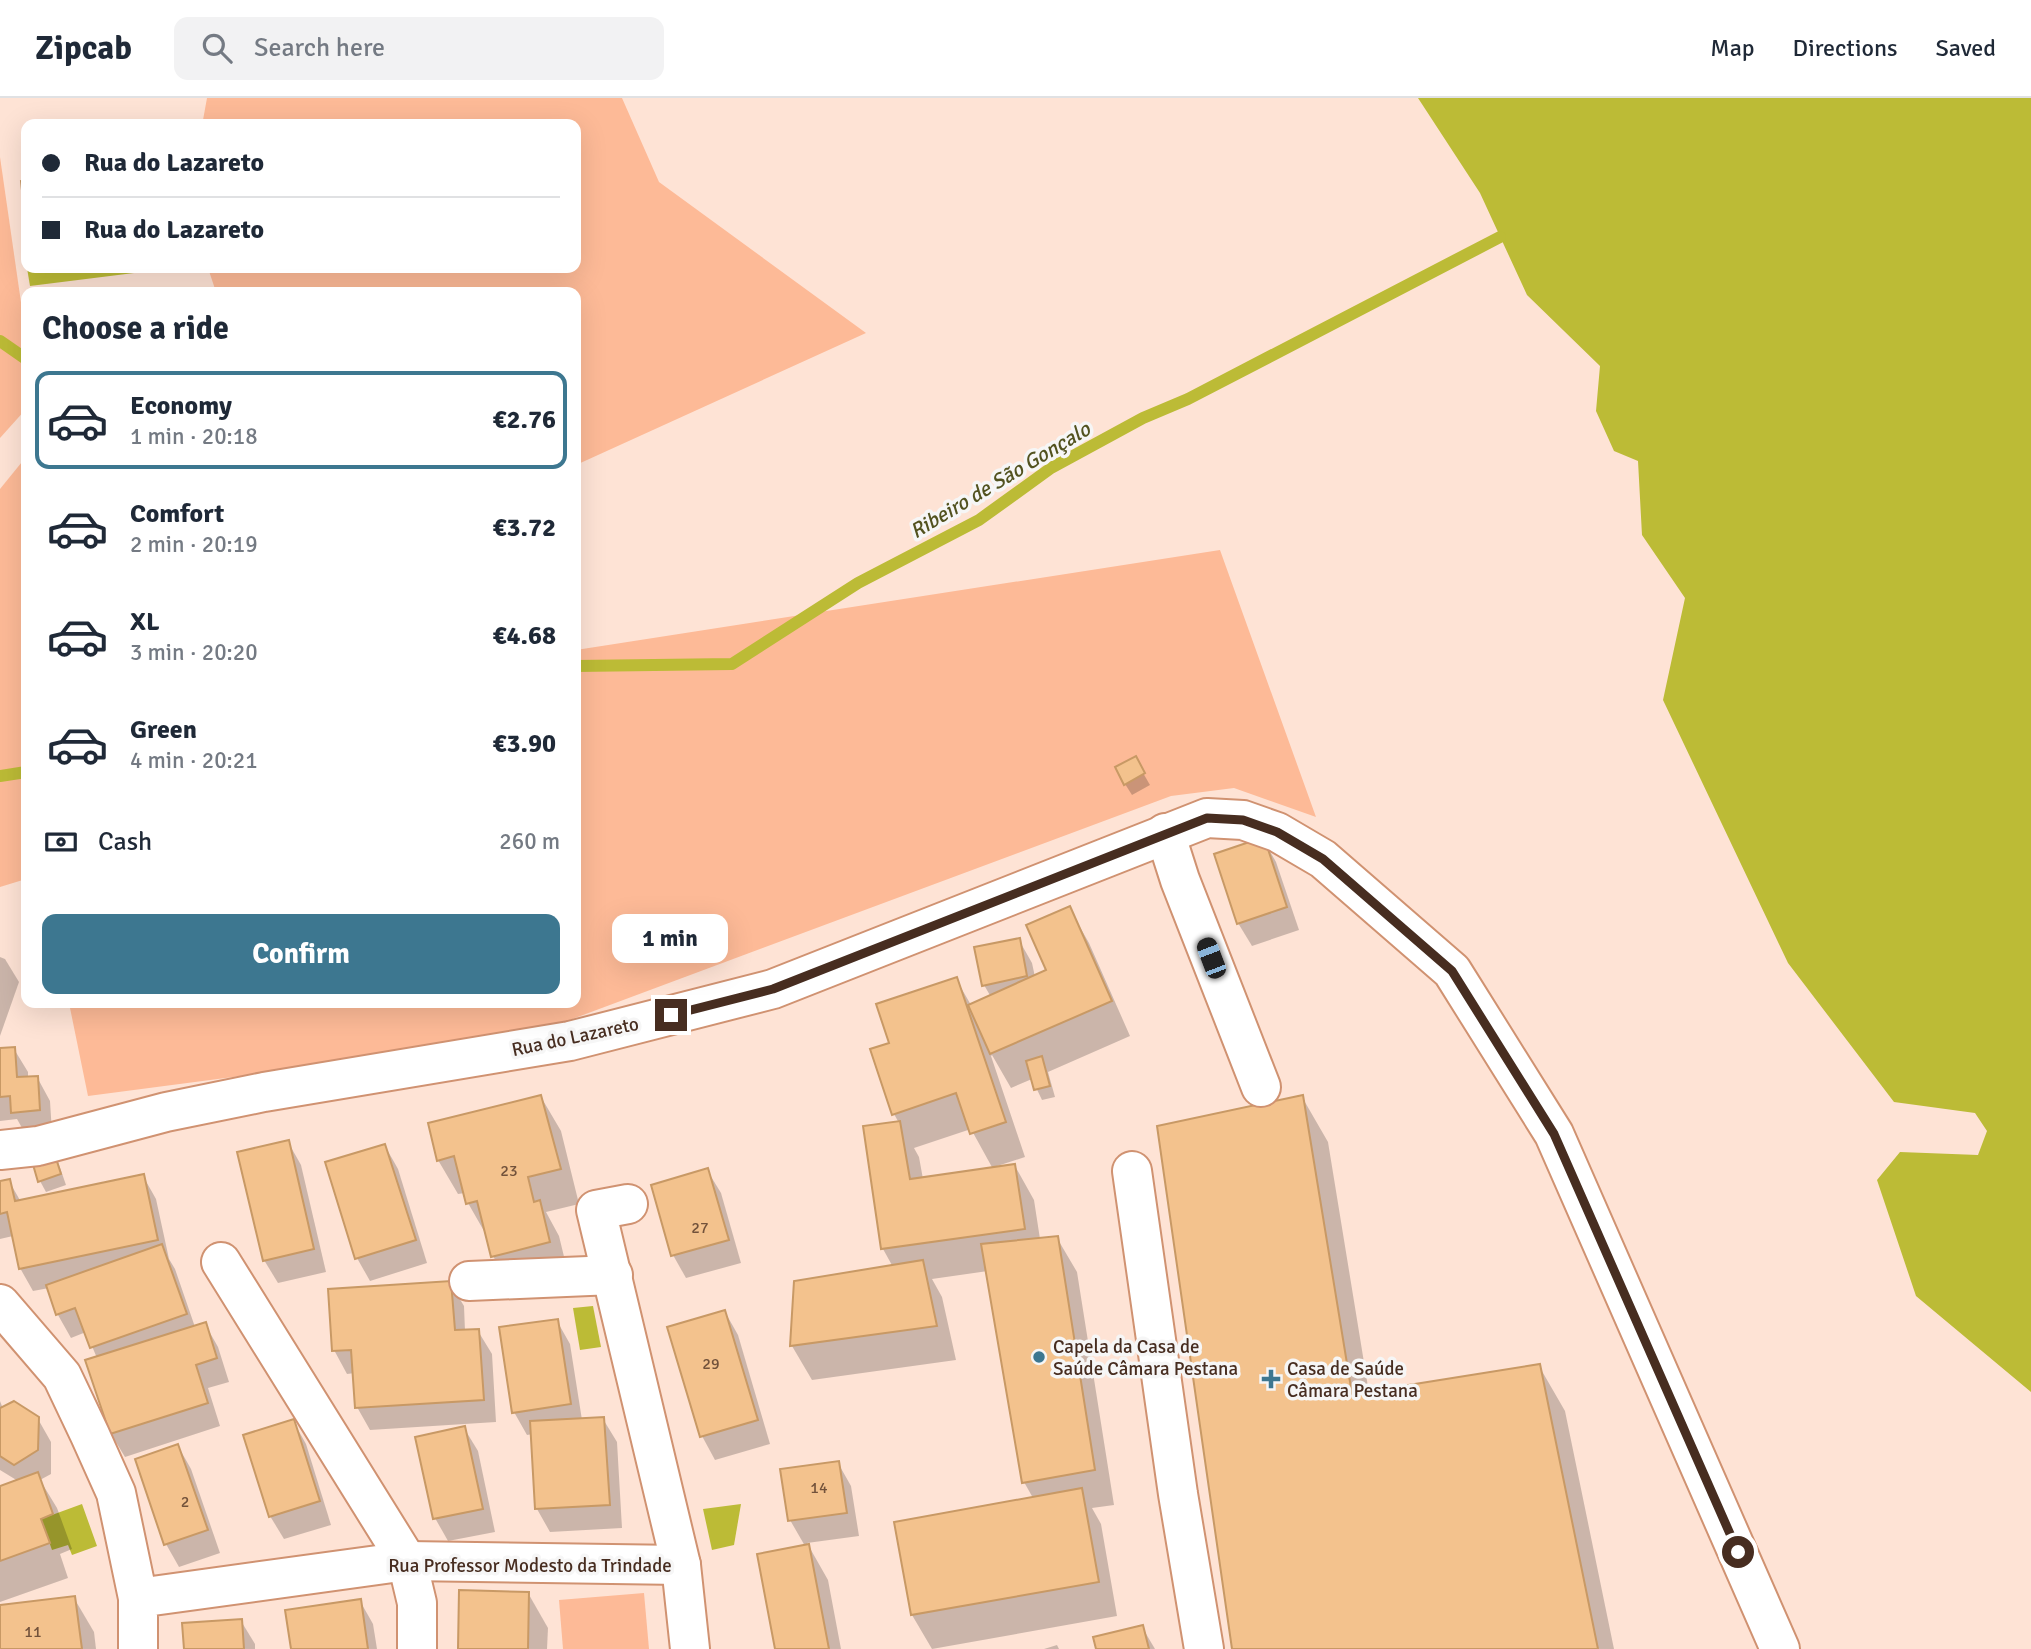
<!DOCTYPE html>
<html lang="en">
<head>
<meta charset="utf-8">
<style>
  :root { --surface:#fff; --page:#f2f2f3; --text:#1f2937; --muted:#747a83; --line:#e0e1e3; --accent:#3d7790 }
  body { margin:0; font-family:Signika,sans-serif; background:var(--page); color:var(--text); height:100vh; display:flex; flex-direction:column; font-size:26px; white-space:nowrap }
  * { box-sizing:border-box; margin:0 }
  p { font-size:23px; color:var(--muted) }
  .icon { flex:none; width:38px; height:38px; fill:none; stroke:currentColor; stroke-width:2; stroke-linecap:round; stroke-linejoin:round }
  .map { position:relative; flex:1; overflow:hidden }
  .sheet { position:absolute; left:21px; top:189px; width:560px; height:721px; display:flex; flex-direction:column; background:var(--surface); border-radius:14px; box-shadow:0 7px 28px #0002 }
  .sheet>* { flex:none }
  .hud { position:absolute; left:21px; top:21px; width:560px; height:154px; border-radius:14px; box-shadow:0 7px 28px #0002; display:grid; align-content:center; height:154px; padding:0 21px; background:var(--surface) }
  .end { position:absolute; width:32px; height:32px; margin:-16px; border:9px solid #472d20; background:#fff; box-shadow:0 0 0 4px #fff }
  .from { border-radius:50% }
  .bubble { position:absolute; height:49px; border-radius:14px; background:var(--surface); box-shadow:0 7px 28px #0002; font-size:23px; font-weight:800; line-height:49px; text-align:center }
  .car { position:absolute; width:21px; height:42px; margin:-21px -10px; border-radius:9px; box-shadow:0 0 5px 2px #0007; background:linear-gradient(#222 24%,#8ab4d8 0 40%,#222 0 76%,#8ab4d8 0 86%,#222 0) }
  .hud b { display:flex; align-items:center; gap:24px; height:66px; font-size:26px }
  .hud b+b { border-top:2px solid var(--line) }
  .hud i { width:18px; height:18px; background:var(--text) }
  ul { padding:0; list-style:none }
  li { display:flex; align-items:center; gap:21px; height:98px; margin:0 14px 10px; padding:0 7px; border:4px solid transparent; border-radius:14px }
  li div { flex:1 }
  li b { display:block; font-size:26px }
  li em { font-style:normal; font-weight:800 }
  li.current { border-color:var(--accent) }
  li>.icon { width:63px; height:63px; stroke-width:1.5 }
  h2 { padding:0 21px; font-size:32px; line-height:84px }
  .pay { display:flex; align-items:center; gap:18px; height:77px; padding:0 21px; font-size:26px }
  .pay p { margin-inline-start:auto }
  .action { display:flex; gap:14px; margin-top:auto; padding:14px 21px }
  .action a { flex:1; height:80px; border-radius:14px; background:var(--accent); color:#fff; font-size:28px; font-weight:800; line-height:80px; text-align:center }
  header { display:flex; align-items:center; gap:42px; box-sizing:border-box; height:98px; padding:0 35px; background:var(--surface); border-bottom:2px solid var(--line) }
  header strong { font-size:33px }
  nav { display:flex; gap:38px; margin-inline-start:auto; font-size:24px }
  .search { width:490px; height:63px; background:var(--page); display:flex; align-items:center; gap:18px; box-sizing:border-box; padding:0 24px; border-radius:14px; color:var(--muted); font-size:26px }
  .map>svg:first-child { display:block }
  .green { fill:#fdba97 }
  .water { fill:#bcbb36 }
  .shadow { fill:#0003; fill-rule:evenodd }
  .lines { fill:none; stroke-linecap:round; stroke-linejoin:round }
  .stream { stroke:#bcbb36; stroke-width:12 }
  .building { fill:#f3c28d; stroke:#c89965; stroke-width:2 }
  .minor-casing { stroke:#d09271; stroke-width:42 }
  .minor { stroke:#fff; stroke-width:38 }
  .route { stroke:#472d20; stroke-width:9 }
  .poi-dot { fill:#3d7790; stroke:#f6f6f6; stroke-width:2.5 }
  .labels { text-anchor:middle; stroke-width:7; stroke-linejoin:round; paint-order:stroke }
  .number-label { font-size:16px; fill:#72523b }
  .street-label { font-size:19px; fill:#472d20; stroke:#f6f6f6 }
  .poi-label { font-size:19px; fill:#472d20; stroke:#f6f6f6; text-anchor:start }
  .water-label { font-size:21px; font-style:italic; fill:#52521f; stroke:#f6f6f6 }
</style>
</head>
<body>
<header>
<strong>Zipcab</strong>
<div class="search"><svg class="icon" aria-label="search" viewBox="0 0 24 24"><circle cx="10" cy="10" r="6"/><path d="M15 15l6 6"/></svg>Search here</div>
<nav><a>Map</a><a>Directions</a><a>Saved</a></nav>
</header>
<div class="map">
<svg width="2031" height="1551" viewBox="0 0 2031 1551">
  <rect width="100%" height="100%" fill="#fee3d5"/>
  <g class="green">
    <path d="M207,0H622L659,84L866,235L576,367V194H216L208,170H576V26H191L203,22Z"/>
    <path d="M0,59L26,239V311L0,340Z"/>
    <path d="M26,359V781L0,789V391Z"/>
    <path d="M1220,452L1316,719L1234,690L1171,698L516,942L88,998L69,905H576V552Z"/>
    <path d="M644,1495L649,1551H563L559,1502Z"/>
  </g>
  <g class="water">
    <path d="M1418,0H2031V1294L1916,1198L1877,1082L1900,1054L1978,1057L1987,1033L1975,1015L1894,1004L1788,865L1663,602L1685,500L1642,437L1638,363L1614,353L1596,313L1600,268L1527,197L1480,95Z"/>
    <path d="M27,170H141L142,174L30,188Z"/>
    <path d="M593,1208L601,1249L580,1252L573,1210Z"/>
    <path d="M82,1406L97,1448L72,1457L68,1447L52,1452L41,1421Z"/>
    <path d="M741,1406L734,1447L712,1452L703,1411Z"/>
  </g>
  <g class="shadow">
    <path d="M1135,661L1150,687L1132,697L1125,686Z"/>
    <path d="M1263,741L1276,764L1299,832L1252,848L1238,825Z"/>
    <path d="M1069,810L1089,845L1130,938L1048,974L1055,999L1042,1002L1032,981L1011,990L992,957L991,958L1025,1059L994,1069L995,1071L1015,1068L1034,1102L1040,1141L1057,1140L1077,1174L1114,1407L1092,1410L1101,1426L1117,1518L932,1551L912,1517L1033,1400L1024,1384L988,1173L932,1181L942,1199L956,1262L812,1282L792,1248L893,1169L883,1151L865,1030L899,1025L894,1016L892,946L956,881L971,907L991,899L984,887L1019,842L1032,865L1035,879L1049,873ZM971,1031L993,1071L923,1081L919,1059L914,1050Z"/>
    <path d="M0,859L5,861L19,884L0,938Z"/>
    <path d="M14,951L28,974V980L37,979L50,1003L52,1035L26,1037L17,1021L0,1023V952Z"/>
    <path d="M541,999L561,1033L579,1106L546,1114L559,1138L569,1179L513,1193L493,1158L488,1140L468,1105L465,1095L458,1096L438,1062Z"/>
    <path d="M1302,999L1328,1044L1369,1295L1539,1268L1565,1313L1614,1551H1234Z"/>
    <path d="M288,1044L301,1067L326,1174L278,1185L264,1162Z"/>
    <path d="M385,1048L398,1071L427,1165L370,1183L357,1160Z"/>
    <path d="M57,1061L66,1087L46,1094L40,1083Z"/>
    <path d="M707,1072L721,1095L741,1165L686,1180L673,1157Z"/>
    <path d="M143,1078L156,1101L169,1161L175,1171L195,1229L205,1226L218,1249L229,1284L208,1290L220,1328L125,1359L111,1336L88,1263L97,1260L86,1234L71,1240L58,1217L49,1190L33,1193L20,1170L13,1138L0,1141V1085L9,1083L21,1104Z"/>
    <path d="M450,1185L464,1208L465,1233H478L492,1256L496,1324L370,1332L357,1309L355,1275L347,1276L334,1252Z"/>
    <path d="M725,1214L738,1237L770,1346L715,1362L702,1338Z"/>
    <path d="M557,1223L570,1246L582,1322L603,1321L617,1344L622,1430L550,1434L537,1411L533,1336L527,1337L514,1314Z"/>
    <path d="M0,1303L3,1311L38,1321L51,1344V1376L40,1382L57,1410L72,1451L60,1456L68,1480L0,1504V1390L18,1383L0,1372Z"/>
    <path d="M293,1323L306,1346L331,1427L284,1441L270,1418Z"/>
    <path d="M464,1330L478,1353L495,1434L448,1443L435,1420Z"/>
    <path d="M178,1348L191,1371L220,1455L179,1469L166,1446Z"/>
    <path d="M838,1365L851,1388L859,1438L807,1445L828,1482L841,1551H777L805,1448L790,1422Z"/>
    <path d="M528,1495L548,1530L547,1551H460Z"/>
    <path d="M74,1500L94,1534L96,1551H0V1509Z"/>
    <path d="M360,1503L373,1526L377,1551H293Z"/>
    <path d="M241,1523L255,1546V1551H186Z"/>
    <path d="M1142,1529L1155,1551H1098Z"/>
    <path d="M1057,1547L1059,1551H1044Z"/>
  </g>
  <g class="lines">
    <g class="stream">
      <path d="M0,243L26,261"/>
      <path d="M576,568L732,566L858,485L979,422L1051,370L1143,320L1188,301L1500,139"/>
      <path d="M0,678L26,674"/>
    </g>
  </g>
  <g class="building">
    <path d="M26,82V130L21,83Z"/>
    <path d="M1136,658L1145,675L1124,687L1115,669Z"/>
    <path d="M1264,739L1287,809L1237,826L1214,756Z"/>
    <path d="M1070,808L1112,903L990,956L968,907L1046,872L1026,827Z"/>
    <path d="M1020,840L1027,878L982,888L974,849Z"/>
    <path d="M957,879L1006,1024L970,1036L956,995L892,1017L870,951L889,945L876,906Z"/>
    <path d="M15,949L17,979L38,978L40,1012L11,1015L10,998L0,999V950Z"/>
    <path d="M1042,958L1050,988L1034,992L1026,963Z"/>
    <path d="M541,997L561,1071L528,1079L534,1104L540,1102L550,1144L491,1159L477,1103L466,1106L454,1058L437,1063L428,1025Z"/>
    <path d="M1303,997L1352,1296L1540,1266L1598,1551H1232L1157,1028Z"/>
    <path d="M900,1023L910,1081L1015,1066L1025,1131L881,1151L863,1028Z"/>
    <path d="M289,1042L314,1151L263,1163L237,1054Z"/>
    <path d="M385,1046L416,1142L355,1161L325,1064Z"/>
    <path d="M52,1048L61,1076L38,1084L30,1056Z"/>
    <path d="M708,1070L729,1142L671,1158L651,1087Z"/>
    <path d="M144,1076L158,1142L19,1171L7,1114L0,1116V1083L10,1081L15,1103Z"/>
    <path d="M1058,1138L1095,1372L1022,1385L981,1146Z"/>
    <path d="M162,1146L187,1216L90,1250L75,1210L56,1217L46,1187Z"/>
    <path d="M923,1162L937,1228L790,1248L794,1183Z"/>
    <path d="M451,1183L455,1232L479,1231L484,1302L355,1310L351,1252L332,1253L328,1191Z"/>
    <path d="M725,1212L758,1322L700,1339L667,1229Z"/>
    <path d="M558,1221L571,1306L512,1315L499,1229Z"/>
    <path d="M206,1224L217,1260L196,1267L208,1305L110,1336L85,1262Z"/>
    <path d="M14,1303L39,1319L38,1352L14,1367L0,1358V1310Z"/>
    <path d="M604,1319L610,1407L535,1411L530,1323Z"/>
    <path d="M294,1321L320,1403L269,1419L243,1337Z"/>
    <path d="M465,1328L483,1411L433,1421L415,1339Z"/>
    <path d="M178,1346L208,1432L164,1447L135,1361Z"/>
    <path d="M839,1363L847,1415L788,1423L780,1371Z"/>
    <path d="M38,1374L53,1416L41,1421L50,1445L0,1463V1388Z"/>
    <path d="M1082,1390L1099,1484L911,1517L894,1424Z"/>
    <path d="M809,1446L829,1551H775L757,1456Z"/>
    <path d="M459,1492L529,1494L528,1551H458Z"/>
    <path d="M75,1498L82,1551H0V1507Z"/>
    <path d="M361,1501L368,1551H291L285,1512Z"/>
    <path d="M242,1521L244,1551H184L182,1525Z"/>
    <path d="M1143,1527L1149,1551H1096L1093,1539Z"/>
  </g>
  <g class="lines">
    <g class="minor-casing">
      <g id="minor">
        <path d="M1165,735L1180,782L1261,989"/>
        <path d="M0,1052L38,1048L166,1014L264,994L570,943L773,891L1207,720L1243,722L1277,734L1323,761L1452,873L1554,1036L1780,1551"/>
        <path d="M1132,1073L1178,1396L1204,1551"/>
        <path d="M628,1106L596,1112L681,1467L690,1551"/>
        <path d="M221,1164L407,1463L417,1505V1551"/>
        <path d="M469,1183L613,1177"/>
        <path d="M0,1206L62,1278L90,1337L116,1395L138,1500"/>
        <path d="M138,1551V1500L407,1463L681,1467"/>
      </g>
    </g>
    <use href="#minor" class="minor"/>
  </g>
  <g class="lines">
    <path class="route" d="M671,917L773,891L1207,720L1243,722L1277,734L1323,761L1452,873L1554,1036L1738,1454"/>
  </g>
  <g class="poi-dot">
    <circle cx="1039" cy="1259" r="7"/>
    <path d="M1267.5 1270.5h7v7h7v7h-7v7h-7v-7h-7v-7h7z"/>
  </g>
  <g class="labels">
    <g class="number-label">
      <text x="509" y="1078">23</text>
      <text x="700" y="1135">27</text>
      <text x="711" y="1271">29</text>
      <text x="819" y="1395">14</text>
      <text x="185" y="1409">2</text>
      <text x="33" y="1539">11</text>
    </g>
    <g class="street-label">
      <text transform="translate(575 938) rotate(-12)" y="7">Rua do Lazareto</text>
      <text x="530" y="1474">Rua Professor Modesto da Trindade</text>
    </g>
    <g class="poi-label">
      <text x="1053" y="1255">Capela da Casa de<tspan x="1053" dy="22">Saúde Câmara Pestana</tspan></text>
      <text x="1287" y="1277">Casa de Saúde<tspan x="1287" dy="22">Câmara Pestana</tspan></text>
    </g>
    <g class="water-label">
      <text transform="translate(1000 382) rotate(-31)" y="7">Ribeiro de São Gonçalo</text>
    </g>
  </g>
</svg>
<i class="end from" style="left:1738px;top:1454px"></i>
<i class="end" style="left:671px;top:917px"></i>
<div class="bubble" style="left:612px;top:816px;width:116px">1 min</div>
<i class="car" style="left:1211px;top:860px;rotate:339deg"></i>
<div class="hud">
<b><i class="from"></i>Rua do Lazareto</b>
<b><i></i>Rua do Lazareto</b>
</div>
<section class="sheet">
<h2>Choose a ride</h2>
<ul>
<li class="current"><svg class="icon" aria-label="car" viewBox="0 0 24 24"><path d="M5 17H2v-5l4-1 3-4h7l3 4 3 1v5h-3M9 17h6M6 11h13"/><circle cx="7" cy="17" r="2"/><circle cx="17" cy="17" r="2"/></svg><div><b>Economy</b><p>1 min · 20:18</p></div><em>€2.76</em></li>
<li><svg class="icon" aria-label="car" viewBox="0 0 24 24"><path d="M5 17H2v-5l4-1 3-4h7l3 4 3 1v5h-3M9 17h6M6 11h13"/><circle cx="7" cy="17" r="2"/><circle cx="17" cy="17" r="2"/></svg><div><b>Comfort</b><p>2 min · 20:19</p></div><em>€3.72</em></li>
<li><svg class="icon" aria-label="car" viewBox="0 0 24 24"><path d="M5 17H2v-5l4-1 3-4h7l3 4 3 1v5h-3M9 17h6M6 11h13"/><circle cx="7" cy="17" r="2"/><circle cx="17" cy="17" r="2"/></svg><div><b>XL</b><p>3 min · 20:20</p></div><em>€4.68</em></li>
<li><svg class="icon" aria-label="car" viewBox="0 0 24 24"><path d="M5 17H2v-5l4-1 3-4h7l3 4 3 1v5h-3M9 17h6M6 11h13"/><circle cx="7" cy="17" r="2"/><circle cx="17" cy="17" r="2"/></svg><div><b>Green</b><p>4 min · 20:21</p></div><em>€3.90</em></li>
</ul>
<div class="pay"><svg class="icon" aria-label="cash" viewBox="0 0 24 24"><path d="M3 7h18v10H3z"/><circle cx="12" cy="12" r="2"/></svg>Cash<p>260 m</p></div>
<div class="action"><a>Confirm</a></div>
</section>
</div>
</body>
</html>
